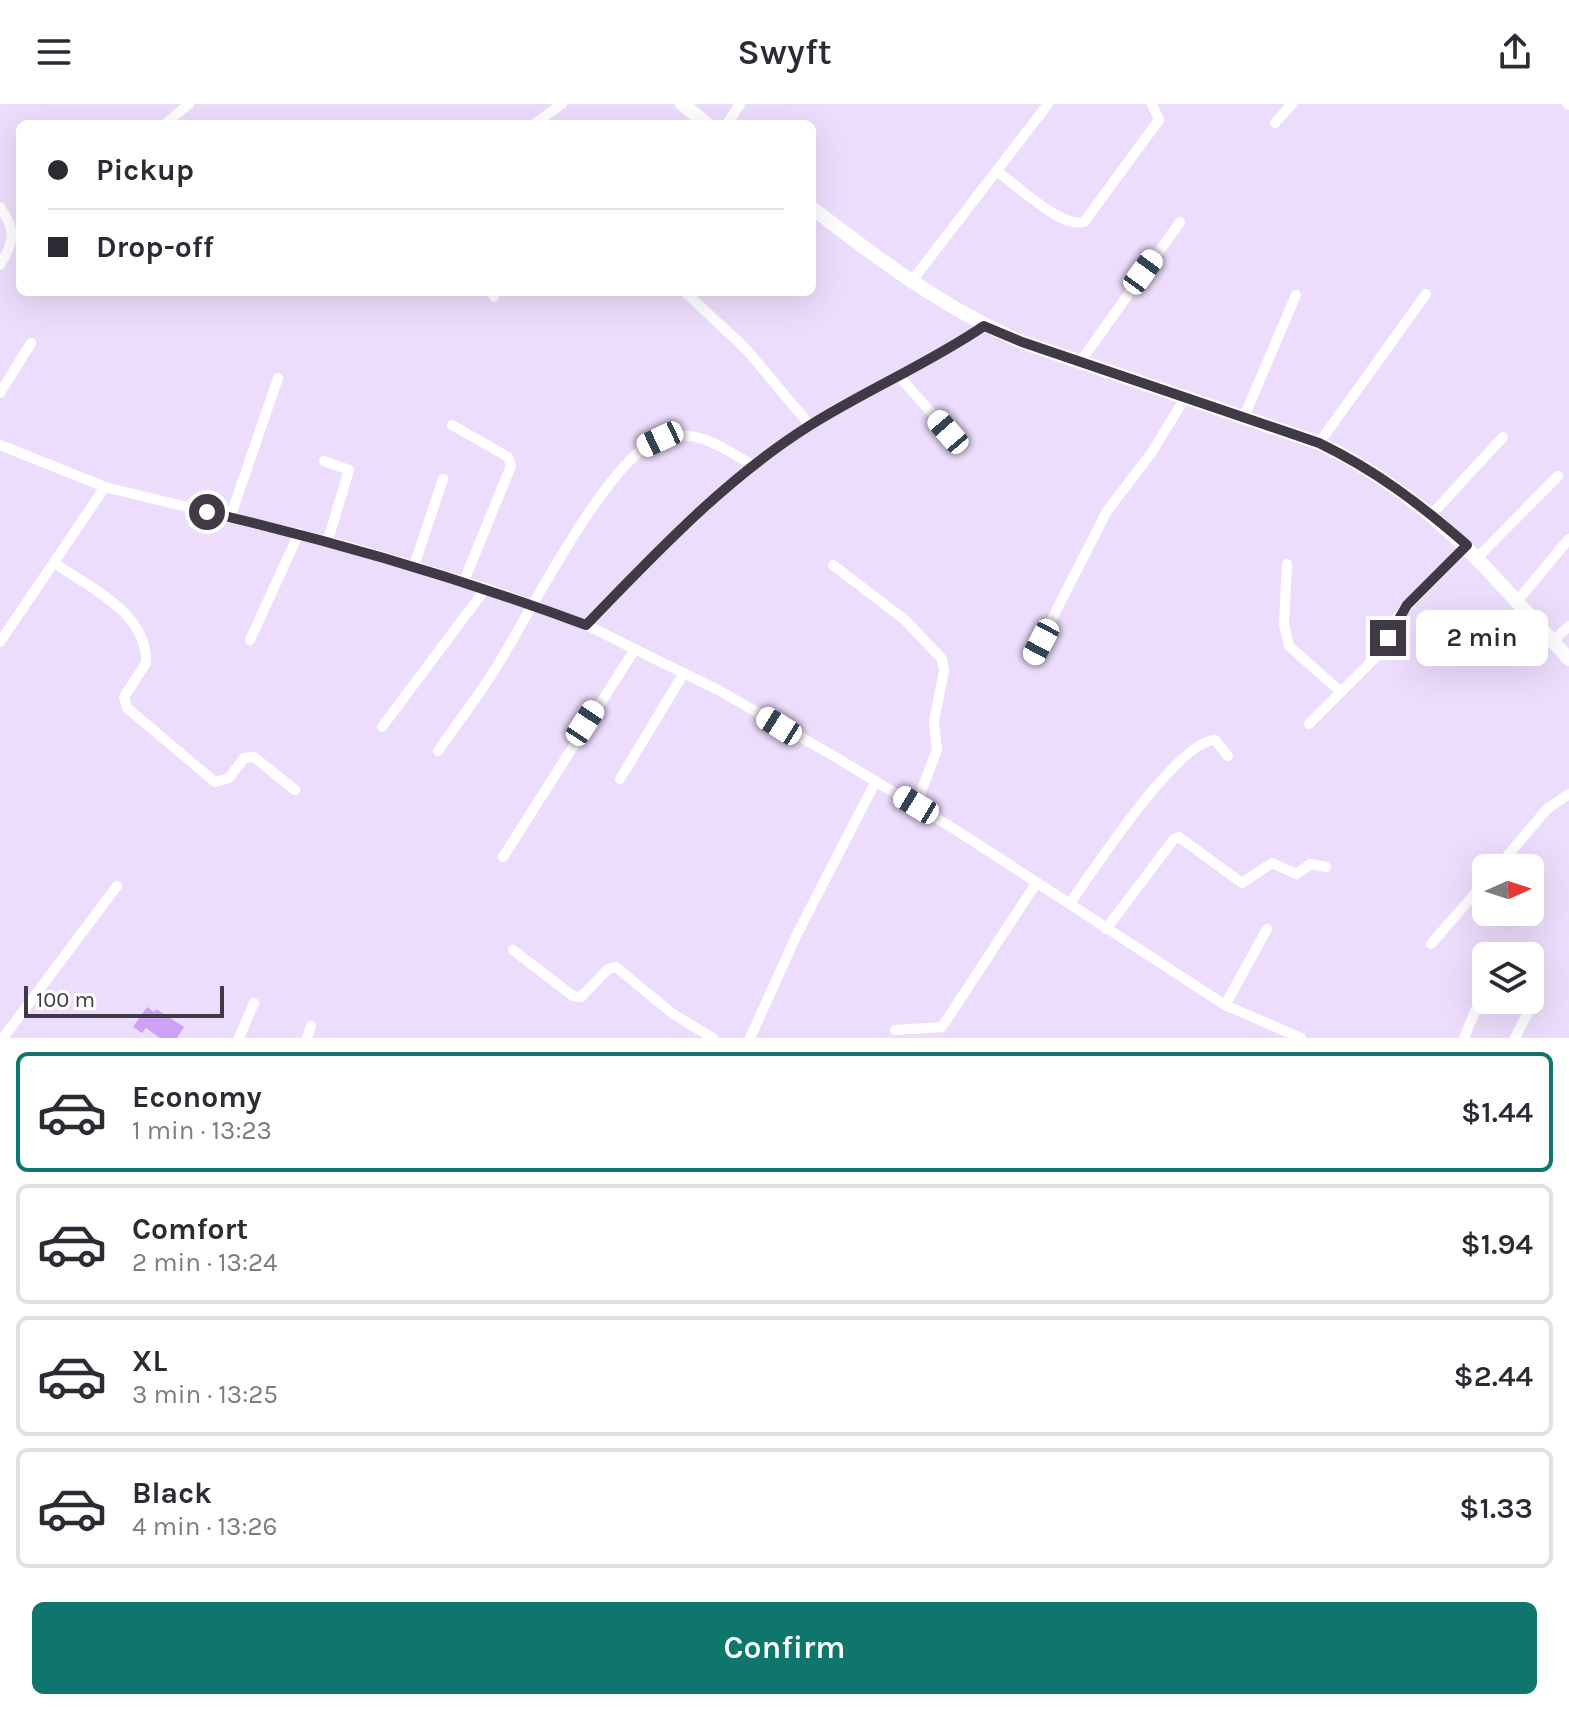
<!DOCTYPE html>
<html lang="en">
<head>
<meta charset="utf-8">
<style>
  :root { --surface:#fff; --page:#f2f2f3; --text:#2b2b33; --muted:#7c7c81; --line:#e1e1e2; --accent:#0f766e }
  body { margin:0; font-family:Karla,sans-serif; background:var(--page); color:var(--text); height:100vh; display:flex; flex-direction:column; font-size:30px; white-space:nowrap }
  * { box-sizing:border-box; margin:0 }
  p { font-size:26px; color:var(--muted) }
  .icon { flex:none; width:44px; height:44px; fill:none; stroke:currentColor; stroke-width:2; stroke-linecap:round; stroke-linejoin:round }
  .map { position:relative; height:934px; overflow:hidden }
  .details { display:flex; flex-direction:column; background:var(--surface); flex:1 }
  .details>* { flex:none }
  .banner { position:absolute; left:16px; top:16px; width:800px; height:176px; border-radius:12px; box-shadow:0 8px 32px #0002; display:grid; align-content:center; height:176px; padding:0 32px; background:var(--surface) }
  .needle { width:52px; rotate:87deg }
  .tools { position:absolute; left:1472px; top:750px; display:grid; gap:16px }
  .tools a { display:grid; place-items:center; width:72px; height:72px; border-radius:12px; background:var(--surface); box-shadow:0 8px 32px #0002; font-size:40px }
  .scale { position:absolute; left:24px; bottom:20px; width:200px; box-sizing:border-box; padding-left:8px; border:4px solid #403946; border-top:0; font-size:22px; line-height:28px; white-space:nowrap; color:#403946; -webkit-text-stroke:6px #fff; paint-order:stroke }
  .end { position:absolute; width:36px; height:36px; margin:-18px; border:10px solid #403946; background:#fff; box-shadow:0 0 0 4px #fff }
  .from { border-radius:50% }
  .bubble { position:absolute; height:56px; border-radius:12px; background:var(--surface); box-shadow:0 8px 32px #0002; font-size:26px; font-weight:600; line-height:56px; text-align:center }
  .car { position:absolute; width:24px; height:48px; margin:-24px -12px; border-radius:10px; box-shadow:0 0 6px 2px #0007; background:linear-gradient(#fff 24%,#345 0 40%,#fff 0 76%,#345 0 86%,#fff 0) }
  .banner b { display:flex; align-items:center; gap:28px; height:76px; font-size:30px }
  .banner b+b { border-top:2px solid var(--line) }
  .banner i { width:20px; height:20px; background:var(--text) }
  ul { padding:14px 0 0; list-style:none }
  li { display:flex; align-items:center; gap:24px; height:120px; margin:0 16px 12px; padding:0 16px; border:4px solid var(--line); border-radius:12px }
  li div { flex:1 }
  li b { display:block; font-size:30px }
  li em { font-style:normal; font-weight:600 }
  li.on { border-color:var(--accent) }
  li>.icon { width:72px; height:72px; stroke-width:1.5 }
  .action { display:flex; gap:16px; margin-top:auto; padding:16px 32px }
  .action a { flex:1; height:92px; border-radius:12px; background:var(--accent); color:#fff; font-size:32px; font-weight:600; line-height:92px; text-align:center }
  header { display:flex; justify-content:space-between; align-items:center; height:104px; padding:0 32px; background:var(--surface); font-size:36px; font-weight:600 }
  .map>svg:first-child { display:block }
  .building { fill:#cda1f5 }
  .lines { fill:none; stroke-linecap:round; stroke-linejoin:round }
  .minor { stroke:#fff; stroke-width:10 }
  .secondary { stroke:#fff; stroke-width:14 }
  .route { stroke:#403946; stroke-width:10 }
</style>
</head>
<body>
<header><svg class="icon" aria-label="menu" viewBox="0 0 24 24"><path d="M4 6h16M4 12h16M4 18h16"/></svg>Swyft<svg class="icon" aria-label="share" viewBox="0 0 24 24"><path d="M12 15V3M7 8l5-5 5 5M5 13v7h14v-7"/></svg></header>
<div class="map">
<svg width="1569" height="934" viewBox="0 0 1569 934">
  <rect width="100%" height="100%" fill="#edddfc"/>
  <path class="building" d="M147,903L154,908L156,905L184,923L177,934H160L146,924L142,929L133,923Z"/>
  <g class="lines">
    <g class="minor">
      <path d="M1567,0L1569,1"/>
      <path d="M1275,19L1292,0"/>
      <path d="M165,20L189,0"/>
      <path d="M534,20L562,0"/>
      <path d="M727,20L740,0"/>
      <path d="M997,67C1016,81 1061,124 1084,118L1159,16L1152,0"/>
      <path d="M0,103C16,126 15,137 0,161"/>
      <path d="M911,178L1048,0"/>
      <path d="M492,188L494,193"/>
      <path d="M685,188L745,244L810,321"/>
      <path d="M1080,258L1180,118"/>
      <path d="M900,273L948,328"/>
      <path d="M0,289L31,239"/>
      <path d="M1244,313L1296,191"/>
      <path d="M452,321L508,353L511,362L464,477"/>
      <path d="M1319,339L1426,190"/>
      <path d="M0,341L105,383L347,442L486,484L586,521L718,586L832,651L956,726L1225,901L1301,934"/>
      <path d="M324,357L349,366L328,436"/>
      <path d="M1432,410L1503,333"/>
      <path d="M230,414L278,274"/>
      <path d="M1478,453L1558,372"/>
      <path d="M56,460C90,484 148,509 146,559L124,593L127,604L215,678L229,674L244,654L254,653L295,686"/>
      <path d="M1287,460L1284,520L1289,542L1341,588"/>
      <path d="M833,461L905,516L942,555L944,567L934,617L937,646L916,701"/>
      <path d="M414,462L443,375"/>
      <path d="M1518,496L1569,435"/>
      <path d="M586,521C655,450 725,375 809,322C866,286 928,260 984,222"/>
      <path d="M250,536L299,429"/>
      <path d="M1553,537L1569,522"/>
      <path d="M0,538L105,383"/>
      <path d="M1031,556L1107,407L1152,348L1185,294"/>
      <path d="M1309,620L1377,552L1398,512L1467,441"/>
      <path d="M382,623L486,484"/>
      <path d="M438,647C457,619 479,592 497,562C528,512 607,356 657,336C694,322 722,343 752,361"/>
      <path d="M620,675L684,569"/>
      <path d="M503,753L635,545"/>
      <path d="M1497,764L1547,705L1569,690"/>
      <path d="M1070,799C1093,767 1178,636 1215,636L1228,652"/>
      <path d="M1106,825L1174,735L1179,733L1242,779L1272,759L1296,770L1311,760L1326,763"/>
      <path d="M1431,840L1486,777"/>
      <path d="M513,846L573,892L581,893L608,865L616,863L673,910L713,934"/>
      <path d="M1225,901L1267,825"/>
      <path d="M895,926L942,923L1037,778"/>
      <path d="M3,934L117,782"/>
      <path d="M239,934L254,899"/>
      <path d="M307,934L311,922"/>
      <path d="M750,934L798,828L876,677"/>
      <path d="M1464,934L1482,891L1483,860"/>
      <path d="M1515,934L1535,894"/>
    </g>
    <g class="secondary">
      <path d="M682,0L707,20"/>
      <path d="M812,104C878,155 945,205 1022,238L1319,339C1434,395 1485,464 1569,555"/>
    </g>
  </g>
  <g class="lines">
    <path class="route" d="M207,408C337,438 462,475 586,521C655,450 725,375 809,322C866,286 928,260 984,222L1022,238L1319,339C1375,366 1420,400 1467,441L1407,501L1388,534"/>
  </g>
</svg>
<div class="tools">
<a><svg class="needle" viewBox="-14 -14 28 28"><path d="M0-13l5 13h-10z" fill="#e53935"/><path d="M0 13l5-13h-10z" fill="#7c7c81"/></svg></a>
<a><svg class="icon" aria-label="layers" viewBox="0 0 24 24"><path d="M12 4l9 5-9 5-9-5zM3 14l9 5 9-5"/></svg></a>
</div>
<div class="scale">100 m</div>
<i class="end from" style="left:207px;top:408px"></i>
<i class="end" style="left:1388px;top:534px"></i>
<div class="bubble" style="left:1416px;top:506px;width:132px">2 min</div>
<i class="car" style="left:1143px;top:168px;rotate:36deg"></i>
<i class="car" style="left:948px;top:328px;rotate:319deg"></i>
<i class="car" style="left:660px;top:335px;rotate:245deg"></i>
<i class="car" style="left:1041px;top:538px;rotate:208deg"></i>
<i class="car" style="left:585px;top:619px;rotate:33deg"></i>
<i class="car" style="left:779px;top:622px;rotate:302deg"></i>
<i class="car" style="left:916px;top:701px;rotate:301deg"></i>
<div class="banner">
<b><i class="from"></i>Pickup</b>
<b><i></i>Drop-off</b>
</div>
</div>
<section class="details">
<ul>
<li class="on"><svg class="icon" aria-label="car" viewBox="0 0 24 24"><path d="M5 17H2v-5l4-1 3-4h7l3 4 3 1v5h-3M9 17h6M6 11h13"/><circle cx="7" cy="17" r="2"/><circle cx="17" cy="17" r="2"/></svg><div><b>Economy</b><p>1 min · 13:23</p></div><em>$1.44</em></li>
<li><svg class="icon" aria-label="car" viewBox="0 0 24 24"><path d="M5 17H2v-5l4-1 3-4h7l3 4 3 1v5h-3M9 17h6M6 11h13"/><circle cx="7" cy="17" r="2"/><circle cx="17" cy="17" r="2"/></svg><div><b>Comfort</b><p>2 min · 13:24</p></div><em>$1.94</em></li>
<li><svg class="icon" aria-label="car" viewBox="0 0 24 24"><path d="M5 17H2v-5l4-1 3-4h7l3 4 3 1v5h-3M9 17h6M6 11h13"/><circle cx="7" cy="17" r="2"/><circle cx="17" cy="17" r="2"/></svg><div><b>XL</b><p>3 min · 13:25</p></div><em>$2.44</em></li>
<li><svg class="icon" aria-label="car" viewBox="0 0 24 24"><path d="M5 17H2v-5l4-1 3-4h7l3 4 3 1v5h-3M9 17h6M6 11h13"/><circle cx="7" cy="17" r="2"/><circle cx="17" cy="17" r="2"/></svg><div><b>Black</b><p>4 min · 13:26</p></div><em>$1.33</em></li>
</ul>
<div class="action"><a>Confirm</a></div>
</section>
</body>
</html>
